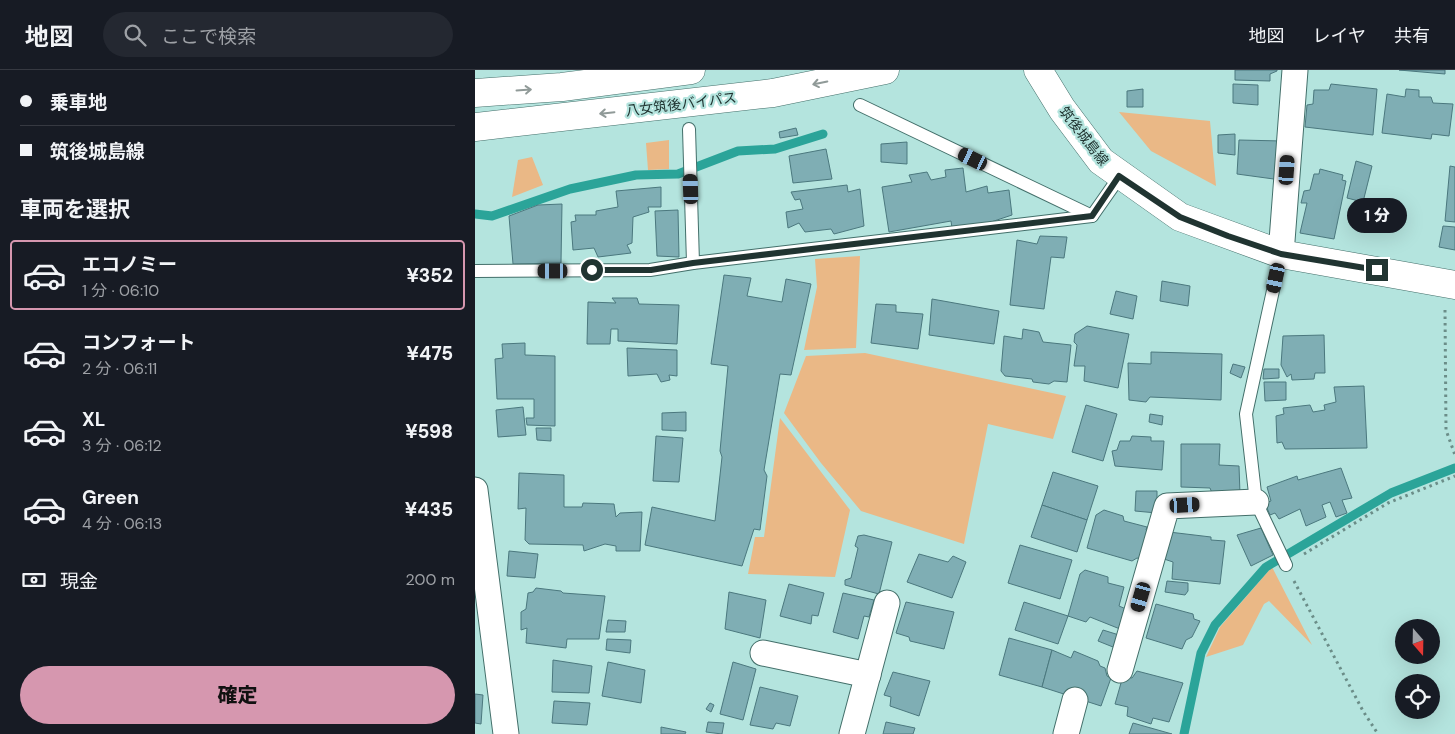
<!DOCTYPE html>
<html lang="ja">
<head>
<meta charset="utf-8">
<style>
  :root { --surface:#171b24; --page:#242831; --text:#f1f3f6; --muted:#9ea1a6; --line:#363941; --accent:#d697af }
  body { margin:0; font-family:"DM Sans","Noto Sans JP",sans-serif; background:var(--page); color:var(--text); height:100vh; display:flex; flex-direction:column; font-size:19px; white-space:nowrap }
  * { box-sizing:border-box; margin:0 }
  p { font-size:16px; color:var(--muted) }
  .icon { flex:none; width:28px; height:28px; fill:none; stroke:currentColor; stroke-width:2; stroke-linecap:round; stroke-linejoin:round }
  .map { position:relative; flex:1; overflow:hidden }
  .side { display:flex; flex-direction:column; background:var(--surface); width:475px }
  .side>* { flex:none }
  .banner { display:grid; align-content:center; height:110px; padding:0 20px; background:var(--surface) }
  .needle { width:32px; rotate:160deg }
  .tools { position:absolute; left:920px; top:549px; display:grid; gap:10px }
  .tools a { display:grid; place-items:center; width:45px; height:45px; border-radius:50%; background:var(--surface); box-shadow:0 5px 20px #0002; font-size:25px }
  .end { position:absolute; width:22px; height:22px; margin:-11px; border:6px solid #203431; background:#fff; box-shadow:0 0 0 2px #fff }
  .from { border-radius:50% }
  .bubble { position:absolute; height:35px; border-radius:18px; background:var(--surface); box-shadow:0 5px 20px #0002; font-size:16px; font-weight:800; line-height:35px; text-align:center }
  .car { position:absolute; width:15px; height:30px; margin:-15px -8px; border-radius:6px; box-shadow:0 0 4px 1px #0007; background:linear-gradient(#222 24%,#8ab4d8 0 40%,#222 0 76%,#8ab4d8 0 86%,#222 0) }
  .banner b { display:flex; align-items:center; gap:18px; height:48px; font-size:19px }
  .banner b+b { border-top:1px solid var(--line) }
  .banner i { width:12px; height:12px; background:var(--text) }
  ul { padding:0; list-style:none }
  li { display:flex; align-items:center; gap:15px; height:70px; margin:0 10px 8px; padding:0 10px; border:2px solid transparent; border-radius:5px }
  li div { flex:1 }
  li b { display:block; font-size:19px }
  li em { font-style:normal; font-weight:800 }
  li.current { border-color:var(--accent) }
  li>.icon { width:45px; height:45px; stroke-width:1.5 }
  h2 { padding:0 20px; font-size:22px; line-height:60px }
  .pay { display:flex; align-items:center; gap:12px; height:55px; padding:0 20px; font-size:19px }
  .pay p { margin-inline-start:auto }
  .cta { display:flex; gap:10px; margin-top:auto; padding:10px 20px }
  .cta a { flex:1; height:58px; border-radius:30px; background:var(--accent); color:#111; font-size:20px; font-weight:800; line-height:58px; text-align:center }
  header { display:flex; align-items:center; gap:30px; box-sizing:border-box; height:70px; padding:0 25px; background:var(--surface); border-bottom:1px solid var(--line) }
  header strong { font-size:24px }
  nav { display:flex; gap:28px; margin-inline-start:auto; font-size:18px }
  .search { width:350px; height:45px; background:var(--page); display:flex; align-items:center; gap:12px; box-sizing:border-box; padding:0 18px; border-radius:28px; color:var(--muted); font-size:19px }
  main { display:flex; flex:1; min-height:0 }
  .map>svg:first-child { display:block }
  .green { fill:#eab886 }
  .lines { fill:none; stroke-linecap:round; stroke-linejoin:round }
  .stream { stroke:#2ba499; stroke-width:9 }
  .building { fill:#7faeb4; stroke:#4b787e }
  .lane-casing { stroke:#436f6a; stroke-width:14 }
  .street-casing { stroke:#436f6a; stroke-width:27 }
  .secondary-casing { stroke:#436f6a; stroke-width:29 }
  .highway-casing { stroke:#436f6a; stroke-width:29 }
  .path { stroke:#6b8d88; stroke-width:3; stroke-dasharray:2.5 4; stroke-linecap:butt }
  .lane { stroke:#fff; stroke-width:12 }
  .street { stroke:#fff; stroke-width:25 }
  .secondary { stroke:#fff; stroke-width:28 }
  .highway { stroke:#fff; stroke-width:28 }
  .oneway { stroke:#909a98 }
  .route { stroke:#203431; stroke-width:6 }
  .labels { text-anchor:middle; stroke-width:4.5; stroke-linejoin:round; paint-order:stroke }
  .street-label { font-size:14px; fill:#203431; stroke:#b4e4de }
</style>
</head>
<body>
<header>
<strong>地図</strong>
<div class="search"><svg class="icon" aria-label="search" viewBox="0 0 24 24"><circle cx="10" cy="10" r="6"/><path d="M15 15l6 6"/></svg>ここで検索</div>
<nav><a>地図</a><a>レイヤ</a><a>共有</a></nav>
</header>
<main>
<section class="side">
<div class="banner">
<b><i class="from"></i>乗車地</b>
<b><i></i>筑後城島線</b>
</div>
<h2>車両を選択</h2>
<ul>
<li class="current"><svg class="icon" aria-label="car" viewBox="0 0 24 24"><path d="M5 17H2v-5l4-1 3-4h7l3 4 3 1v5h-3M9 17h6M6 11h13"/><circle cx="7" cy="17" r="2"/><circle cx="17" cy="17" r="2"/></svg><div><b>エコノミー</b><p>1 分 · 06:10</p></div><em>¥352</em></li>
<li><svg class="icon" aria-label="car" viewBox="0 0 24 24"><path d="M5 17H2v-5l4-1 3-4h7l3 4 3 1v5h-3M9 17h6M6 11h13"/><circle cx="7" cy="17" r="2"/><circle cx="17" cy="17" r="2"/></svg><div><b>コンフォート</b><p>2 分 · 06:11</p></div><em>¥475</em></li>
<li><svg class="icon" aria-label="car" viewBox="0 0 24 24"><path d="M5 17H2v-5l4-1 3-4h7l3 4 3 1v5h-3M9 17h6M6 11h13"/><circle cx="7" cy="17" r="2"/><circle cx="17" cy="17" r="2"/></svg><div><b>XL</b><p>3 分 · 06:12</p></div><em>¥598</em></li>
<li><svg class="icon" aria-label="car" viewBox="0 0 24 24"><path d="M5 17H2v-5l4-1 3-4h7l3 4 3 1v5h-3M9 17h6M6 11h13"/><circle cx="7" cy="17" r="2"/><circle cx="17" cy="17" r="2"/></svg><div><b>Green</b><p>4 分 · 06:13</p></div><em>¥435</em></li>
</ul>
<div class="pay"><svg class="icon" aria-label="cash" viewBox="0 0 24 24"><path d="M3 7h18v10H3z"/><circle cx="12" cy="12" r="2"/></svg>現金<p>200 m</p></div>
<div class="cta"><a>確定</a></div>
</section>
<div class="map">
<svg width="980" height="664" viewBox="0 0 980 664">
  <rect width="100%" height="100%" fill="#b4e4de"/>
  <g class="green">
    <path d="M644,42L735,51L741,116L676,81Z"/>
    <path d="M194,70V99L173,100L171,73Z"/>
    <path d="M57,87L68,115L37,127L43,90Z"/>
    <path d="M385,186L381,278L329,280L342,217L340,189Z"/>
    <path d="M390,283L591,326L578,369L513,354L489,474L386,441L346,393L309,343L331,286Z"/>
    <path d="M305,348L375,440L360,507L273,504L280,467H289Z"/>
    <path d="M797,497L837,575L794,531L789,534L768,575L731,587L745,557Z"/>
  </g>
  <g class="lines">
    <g class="stream">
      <path d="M0,144L17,146L95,119L161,105L203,104L263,81L300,79L348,64"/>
      <path d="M709,664L726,583L740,555L791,497L916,423L980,398"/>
    </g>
  </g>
  <g class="building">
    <path d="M760,0H802V1L795,4V11L760,10Z"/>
    <path d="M924,0H970V4Z"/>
    <path d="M758,14L783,15V35L758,33Z"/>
    <path d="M856,14L902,19L898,65L830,57L832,35L838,34L839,20H854Z"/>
    <path d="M668,19V37H652V21Z"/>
    <path d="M931,19L944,20V27H956L958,33L978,34L974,66L957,64L956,69L907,63L912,24L930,27Z"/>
    <path d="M321,58L323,65L305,68L304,62Z"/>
    <path d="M760,64V85L743,83V65Z"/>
    <path d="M764,70L807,71L806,110L762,104Z"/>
    <path d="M432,72V94L406,92V74Z"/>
    <path d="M351,79L357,109L318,113L314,86Z"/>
    <path d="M881,91L897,96L888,132L872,128Z"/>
    <path d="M975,96L980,97V152L970,151Z"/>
    <path d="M488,98L491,122L512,116L513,123L534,120L537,145L513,153L477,158L476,151L414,162L407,117L437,112L434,105L452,102L456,110L471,107L470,100Z"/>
    <path d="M845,99L868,105L867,110L871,111L859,169L825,163L832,133H826L829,121L835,120L839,104H844Z"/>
    <path d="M372,115L373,122L385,119L389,156L359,164L356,159L330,162L324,153L313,158L311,142L328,139L325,129L320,130L316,122Z"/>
    <path d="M186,117V137H173L174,142L158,147L157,173L152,175L156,183L123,187L119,178L98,180L96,152L101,151L100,145H121V141L143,137L141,121Z"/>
    <path d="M87,134L86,193L38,194L34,146L63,135Z"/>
    <path d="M203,140L204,187L182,186L180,141Z"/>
    <path d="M968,156L980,157V180L964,177Z"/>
    <path d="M565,166L592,167L589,188L576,187L569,239L535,235L542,170L562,174Z"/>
    <path d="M249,205L276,208L272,226L307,232L311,209L336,214L316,305L305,304L289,400L292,406L285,460L279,459L267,496L170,475L177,437L240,451L247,387L245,381L253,296L236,294Z"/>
    <path d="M687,211L715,216L713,236L685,231Z"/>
    <path d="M641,221L662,226L658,249L635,244Z"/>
    <path d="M137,228H162L164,234L204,235L202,274L143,271V259H136L135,274H112L113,232L141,233Z"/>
    <path d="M457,229L524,241L519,274L454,265Z"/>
    <path d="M401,234L421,235V242L448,244L443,279L396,273Z"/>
    <path d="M612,256L654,264L643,318L609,311L610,296H599L602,275L599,272L600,264Z"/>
    <path d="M548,259L564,262L568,272L596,275L592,312L579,311L574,314L558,312L557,309L530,306L526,301L529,266L547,269Z"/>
    <path d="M849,265L850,303H840L839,309L817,310L816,304L812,307L806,295L808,266Z"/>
    <path d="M50,273V285L80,286V356L52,355L51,348H59V329H22L20,289L28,288L27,274Z"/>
    <path d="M152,278L202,280V306L194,305L195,310L186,312L182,304L153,306Z"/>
    <path d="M676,282L747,284L746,330L675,327L671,332L654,330L653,293L676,294Z"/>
    <path d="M758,294L770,297L766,308L755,303Z"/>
    <path d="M789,299H804V308L788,309Z"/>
    <path d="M789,312H811V330L790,331Z"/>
    <path d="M889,316L892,378L810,379L807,372L802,373L801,346L809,344L808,338L835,335L838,342L850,340L849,335L861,332L859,317Z"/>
    <path d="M611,335L642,344L628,391L597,382Z"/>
    <path d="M48,337L51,365L23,367L21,340Z"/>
    <path d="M211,342V361L187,360V343Z"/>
    <path d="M675,344L688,346L687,355L674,352Z"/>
    <path d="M61,358H76V371L62,370Z"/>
    <path d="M181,366L208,368L204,412L178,411Z"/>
    <path d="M657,366L676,367V371H689L687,400L640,396L637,381L642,380L645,371H655Z"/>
    <path d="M706,374H745L744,395L764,396L765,424L737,423L735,418L706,417Z"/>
    <path d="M866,398L877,428L867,430L872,443L861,447L855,432L847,435L851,447L831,456L825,439L804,449L800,443L795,445L790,433L796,431L792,417L822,406L823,410Z"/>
    <path d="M578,402L623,416L612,450L567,435Z"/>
    <path d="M44,403L89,405V437H107L108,433L139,434L141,447L145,443L167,442L165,481H141V476L130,474L109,481L108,475L54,474L50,470L51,438L43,439Z"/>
    <path d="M661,421H682V443L660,441Z"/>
    <path d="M567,435L612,450L602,482L556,467Z"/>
    <path d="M629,440L648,446L649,451L672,457L671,460L675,462L669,490L662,488L657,491L612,478L621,445Z"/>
    <path d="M786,458L798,485L776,496L762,465Z"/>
    <path d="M694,462L736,467V470L750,471L745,514L697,509L698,492L689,489Z"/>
    <path d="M389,465L417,472L404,524L370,515V510L376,508L383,478L380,476L383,466Z"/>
    <path d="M545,475L597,490L585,529L533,513Z"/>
    <path d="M34,481L63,484L60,508L32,506Z"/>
    <path d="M444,484L473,492L478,486L491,492L477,528L432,512Z"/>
    <path d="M610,500L633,507V513L649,517L644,536L651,539L645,559L615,547L611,552L593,546L605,504Z"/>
    <path d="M692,511L713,513V521L710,525L690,522Z"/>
    <path d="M314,514L349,523L343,546L337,545L336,554L305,546Z"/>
    <path d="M61,518L86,521L88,523L130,526L124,569H92L91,578L51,573L52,558L46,560V542L51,539L53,523L58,522Z"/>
    <path d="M254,522L291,530L285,568L250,559Z"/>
    <path d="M368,523L399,530L394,547L389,546L383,569L358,562Z"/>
    <path d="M431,532L479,542L469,579L435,571L434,567L421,563Z"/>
    <path d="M549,532L593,546L583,574L540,560Z"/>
    <path d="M681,534L718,544L719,549L725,551L717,567L711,570L707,579L671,568Z"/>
    <path d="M133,550L151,551L150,562H131Z"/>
    <path d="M628,560L644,565L638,577L623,571Z"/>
    <path d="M534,568L577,580L567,617L524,605Z"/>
    <path d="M132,569L156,570L155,583L131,580Z"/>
    <path d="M577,580L596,588L599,581L623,591L625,596L630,598L632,606L636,608L626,636L567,617Z"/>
    <path d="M78,590L117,596L114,623L77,622Z"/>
    <path d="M133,592L170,600L166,633L127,626Z"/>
    <path d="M258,592L281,599L268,650L245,644Z"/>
    <path d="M662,601L708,613L694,652L678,648L676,654L652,646L653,637L640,634L648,606L657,608Z"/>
    <path d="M418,602L455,611L444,646L415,636L416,627L409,625Z"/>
    <path d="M285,617L323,626L315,656L301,653L298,659L275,655Z"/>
    <path d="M0,624L8,625L6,654L0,653Z"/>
    <path d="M79,631L115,633L112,655L77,653Z"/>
    <path d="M235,633L239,635L236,642L231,639Z"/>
    <path d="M233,652L249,653L247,664L231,662Z"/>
    <path d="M411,652L440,658L438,664H408Z"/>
    <path d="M658,653L697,664H654Z"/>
    <path d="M186,657L211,662L210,664H186Z"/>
  </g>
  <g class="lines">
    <g class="lane-casing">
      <g id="lane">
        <path d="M385,35L617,146"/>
        <path d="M214,59L218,193"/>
        <path d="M806,184L771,344L781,432L811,495"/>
        <path d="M0,201L175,200L218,193L617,146L645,106"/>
      </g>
    </g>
    <g class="street-casing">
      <g id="street">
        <path d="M806,184L820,0"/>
        <path d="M0,420L31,664"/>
        <path d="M288,583L393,605"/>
        <path d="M645,600L692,436L781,432"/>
        <path d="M377,664L412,533"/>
        <path d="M591,664L600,630"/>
      </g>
    </g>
    <g class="secondary-casing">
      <path id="secondary" d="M563,0L587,39L626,91L705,147L806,184L980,215"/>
    </g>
    <g class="highway-casing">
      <g id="highway">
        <path d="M0,23L87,17L216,0"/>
        <path d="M0,57L298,23L410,0"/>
      </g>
    </g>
    <g class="path">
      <path d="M970,240L971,360L980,385"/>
      <path d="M829,484L913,433L980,406"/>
      <path d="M819,511L888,641L903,664"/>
    </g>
    <use href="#lane" class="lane"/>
    <use href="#street" class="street"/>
    <use href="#secondary" class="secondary"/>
    <use href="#highway" class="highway"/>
  </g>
  <defs><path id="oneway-shaft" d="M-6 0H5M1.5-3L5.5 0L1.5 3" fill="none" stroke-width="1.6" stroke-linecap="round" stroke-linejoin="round" transform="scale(1.25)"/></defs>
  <g class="oneway">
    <use href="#oneway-shaft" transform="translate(345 13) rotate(168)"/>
    <use href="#oneway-shaft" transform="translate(49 20) rotate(-4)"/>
    <use href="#oneway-shaft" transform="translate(132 43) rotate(174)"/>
  </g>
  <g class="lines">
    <path class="route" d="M117,200H176L218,193L617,146L644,106L705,147L753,166L806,184L902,200"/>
  </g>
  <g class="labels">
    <g class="street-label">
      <text transform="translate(206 34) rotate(-7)" y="5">八女筑後バイパス</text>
      <text transform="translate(609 66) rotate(52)" y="5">筑後城島線</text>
    </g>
  </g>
</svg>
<div class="tools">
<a><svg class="needle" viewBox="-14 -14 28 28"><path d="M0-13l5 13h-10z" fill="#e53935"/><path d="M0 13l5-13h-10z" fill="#9ea1a6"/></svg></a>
<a><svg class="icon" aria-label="locate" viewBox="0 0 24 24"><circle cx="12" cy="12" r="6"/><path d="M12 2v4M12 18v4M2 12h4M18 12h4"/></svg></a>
</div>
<i class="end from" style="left:117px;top:200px"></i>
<i class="end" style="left:902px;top:200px"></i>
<div class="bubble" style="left:872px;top:128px;width:60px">1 分</div>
<i class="car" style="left:498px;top:89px;rotate:296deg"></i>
<i class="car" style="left:812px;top:100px;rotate:4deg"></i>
<i class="car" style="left:216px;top:119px;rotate:358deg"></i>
<i class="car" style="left:78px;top:201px;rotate:270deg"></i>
<i class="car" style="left:801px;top:208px;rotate:192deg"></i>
<i class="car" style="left:710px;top:435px;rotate:87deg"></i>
<i class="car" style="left:666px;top:527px;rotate:196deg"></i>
</div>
</main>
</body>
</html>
